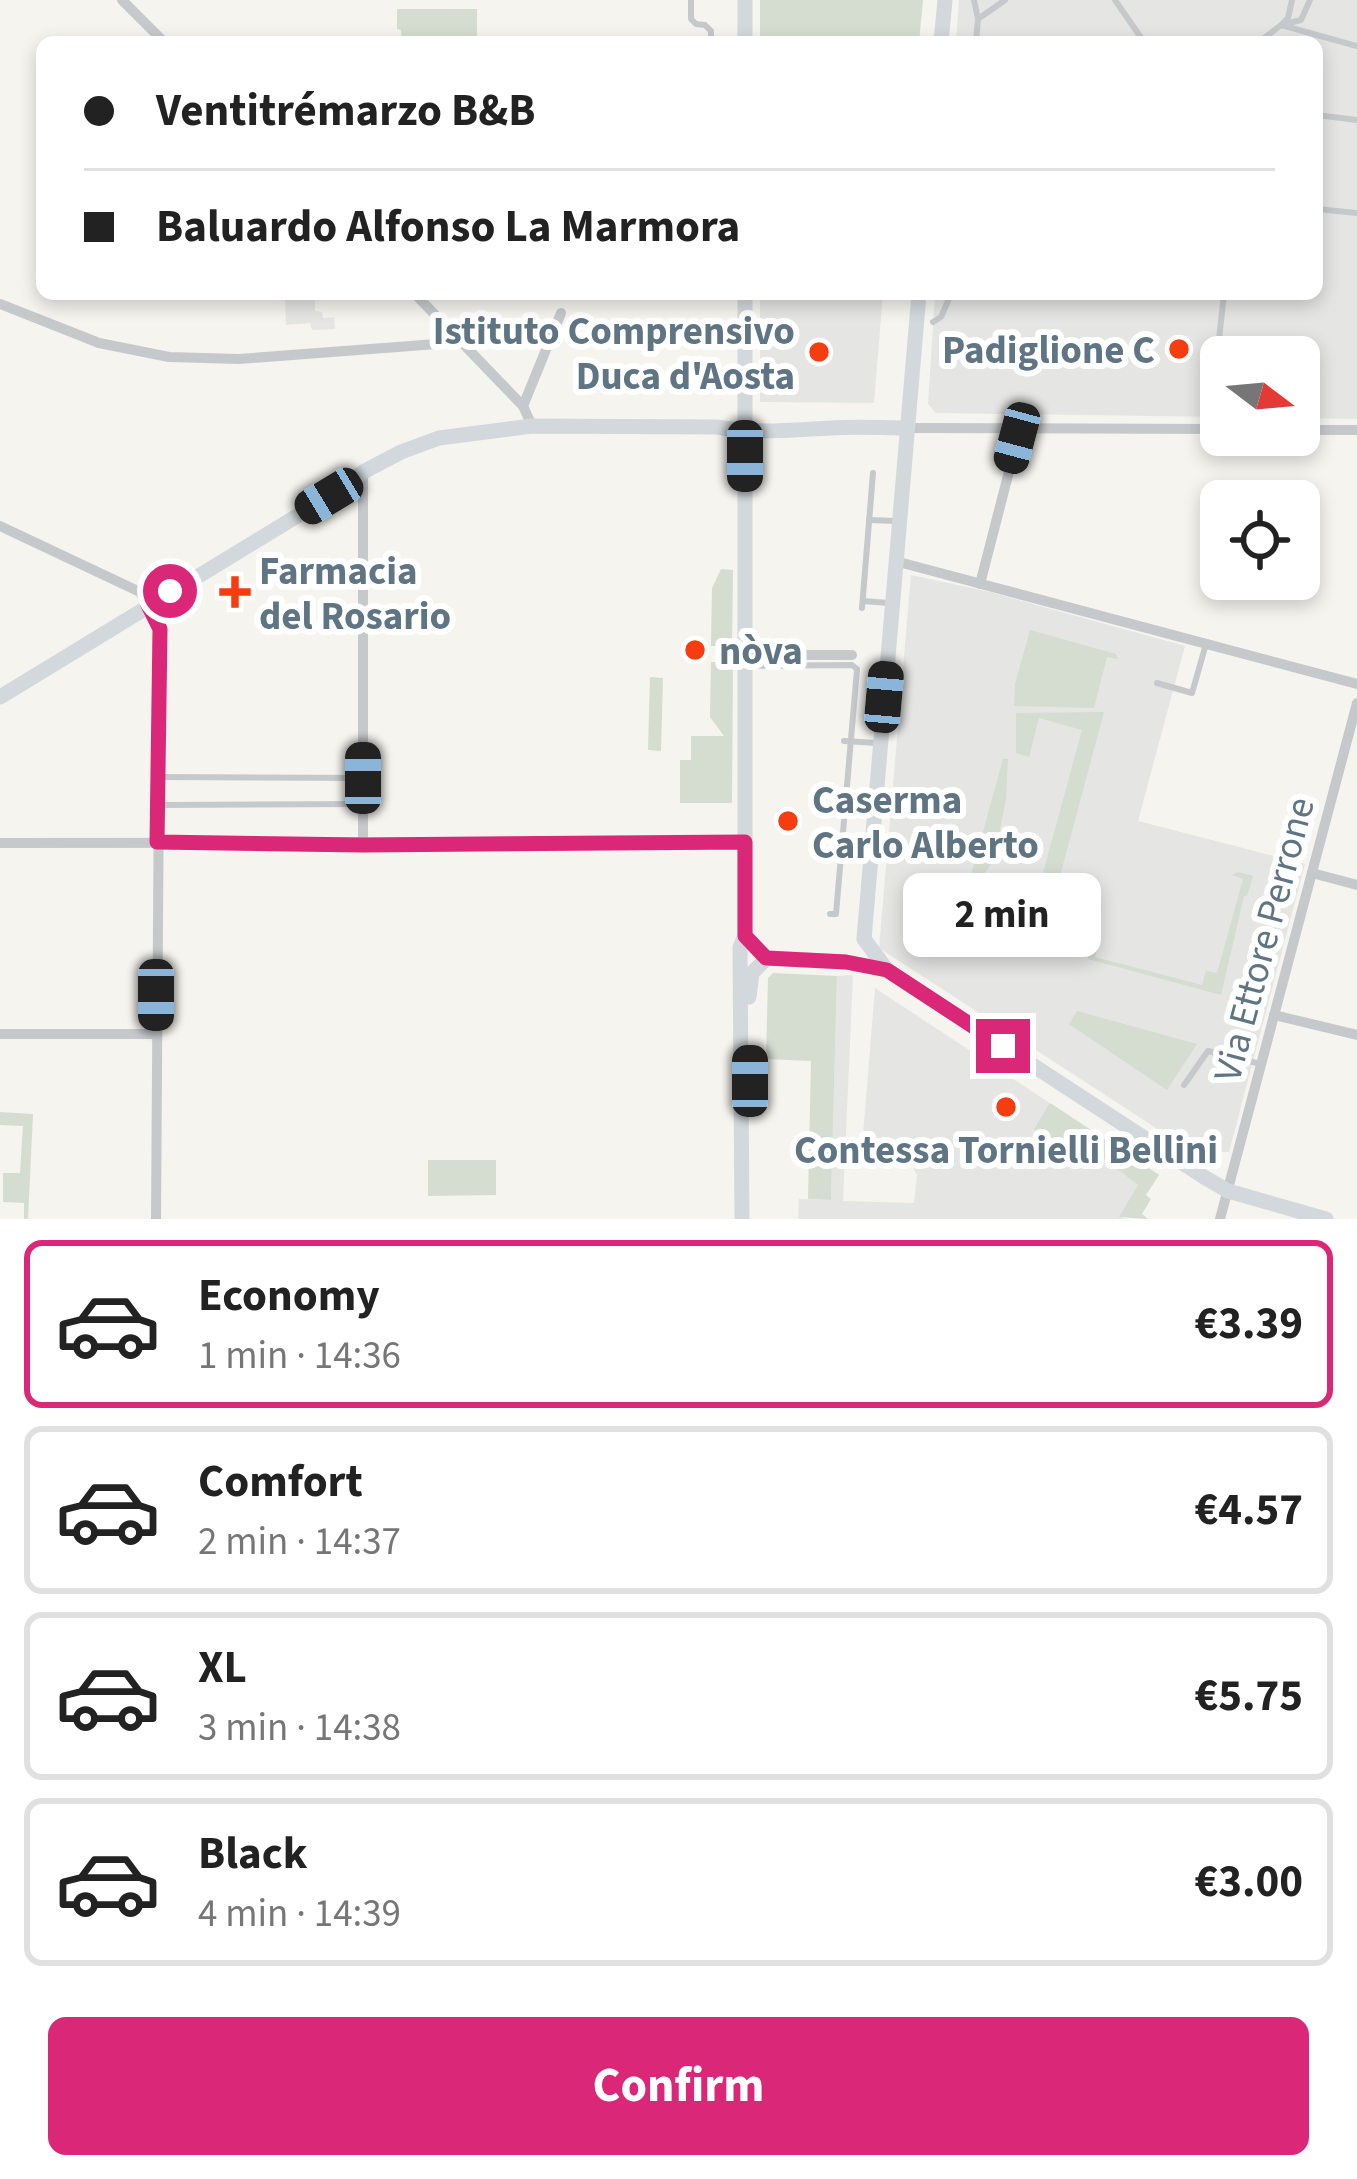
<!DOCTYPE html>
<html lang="en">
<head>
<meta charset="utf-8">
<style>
  :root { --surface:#fff; --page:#f6f6f6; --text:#222; --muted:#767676; --line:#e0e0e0; --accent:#db2777 }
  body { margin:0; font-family:"Source Sans 3",sans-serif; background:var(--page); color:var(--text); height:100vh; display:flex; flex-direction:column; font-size:45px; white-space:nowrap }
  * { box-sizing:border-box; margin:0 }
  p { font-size:39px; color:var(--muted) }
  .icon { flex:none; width:66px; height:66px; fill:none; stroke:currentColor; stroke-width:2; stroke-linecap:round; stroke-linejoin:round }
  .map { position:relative; height:1219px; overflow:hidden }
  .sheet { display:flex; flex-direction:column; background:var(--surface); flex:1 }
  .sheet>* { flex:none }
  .guide { position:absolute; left:36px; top:36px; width:1287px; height:264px; border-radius:18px; box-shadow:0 6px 18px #0003; display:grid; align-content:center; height:264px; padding:0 48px; background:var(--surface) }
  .needle { width:78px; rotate:106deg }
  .buttons { position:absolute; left:1200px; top:336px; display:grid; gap:24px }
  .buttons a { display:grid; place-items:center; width:120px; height:120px; border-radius:18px; background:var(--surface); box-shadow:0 6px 18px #0003; font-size:60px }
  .end { position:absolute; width:54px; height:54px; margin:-27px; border:15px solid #db2777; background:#fff; box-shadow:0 0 0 6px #fff }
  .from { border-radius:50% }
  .bubble { position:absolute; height:84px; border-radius:18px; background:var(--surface); box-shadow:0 6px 18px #0003; font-size:39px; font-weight:700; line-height:84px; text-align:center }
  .car { position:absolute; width:36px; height:72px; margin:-36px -18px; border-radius:15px; box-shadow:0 0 9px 3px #0007; background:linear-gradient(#222 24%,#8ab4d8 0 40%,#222 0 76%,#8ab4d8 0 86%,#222 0) }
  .guide b { display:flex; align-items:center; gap:42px; height:114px; font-size:45px }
  .guide b+b { border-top:3px solid var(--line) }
  .guide i { width:30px; height:30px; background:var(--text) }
  ul { padding:21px 0 0; list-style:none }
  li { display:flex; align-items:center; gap:36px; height:168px; margin:0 24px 18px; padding:0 24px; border:6px solid var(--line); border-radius:18px }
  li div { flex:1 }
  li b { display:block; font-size:45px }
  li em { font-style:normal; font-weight:700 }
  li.active { border-color:var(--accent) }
  li>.icon { width:108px; height:108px; stroke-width:1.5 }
  .action { display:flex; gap:24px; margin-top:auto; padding:24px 48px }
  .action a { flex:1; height:138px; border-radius:18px; background:var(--accent); color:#fff; font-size:48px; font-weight:700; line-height:138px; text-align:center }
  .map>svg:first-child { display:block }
  .built { fill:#e5e6e3 }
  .green { fill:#d5dcd0 }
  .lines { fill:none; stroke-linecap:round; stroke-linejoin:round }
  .lane { stroke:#c6c9cc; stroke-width:6 }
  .street { stroke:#c6c9cc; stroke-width:10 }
  .secondary { stroke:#d2d8dc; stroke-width:15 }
  .route { stroke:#db2777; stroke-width:15 }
  .poi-dot { fill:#f53d0f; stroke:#fff; stroke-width:4.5 }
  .labels { text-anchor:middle; stroke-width:12; stroke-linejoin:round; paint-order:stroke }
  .poi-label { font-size:39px; font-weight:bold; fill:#607584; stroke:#fff; text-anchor:start }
  .street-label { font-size:39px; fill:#607584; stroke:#fff }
</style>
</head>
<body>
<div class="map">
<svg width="1357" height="1219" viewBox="0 0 1357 1219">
  <rect width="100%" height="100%" fill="#f5f4ef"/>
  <g class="built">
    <path d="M959,0H1357V419L1299,418V357H1221V417L936,413L928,404L935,294H1317V42H956Z"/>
    <path d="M285,294H315V311L322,312L323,318L334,317L335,329L312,330L310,323L286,325Z"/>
    <path d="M760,294H883L874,403L760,402Z"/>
    <path d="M911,575L990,592L1185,646L1138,821L1305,864L1229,1152H1209L1202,1158L879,948Z"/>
    <path d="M853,975L843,1201L914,1203L917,1175L903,1150L863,1135L875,988L1159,1175L1120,1217L1125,1219H798L799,1199L831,1200L837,976Z"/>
  </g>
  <g class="green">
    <path d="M760,0H923L919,42H760Z"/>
    <path d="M397,9H477V38H450L449,42H401V30L397,29Z"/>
    <path d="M721,569L733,570L732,646H711L712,588Z"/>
    <path d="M1030,630L1116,654L1118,659L1107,657L1094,708L1014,706L1015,684Z"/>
    <path d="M711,662H733L732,803H680V760H691V736H724L710,717Z"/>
    <path d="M650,677L663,678L661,751L648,750Z"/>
    <path d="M1104,712L1042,943L1025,939L1082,730L1039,718L1029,757L1016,753V713Z"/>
    <path d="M1003,759H1008L1006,799L994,860L971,892L968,886Z"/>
    <path d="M1238,872L1253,876L1247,896H1244L1221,995L1088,959L1092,944L1096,942L1098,943L1095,957L1202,985L1206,971L1217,973L1243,879L1232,875Z"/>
    <path d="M773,973L837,976L831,1200L808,1199L811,1061L766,1059L768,978Z"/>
    <path d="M1077,1011L1197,1044L1167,1090L1069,1024Z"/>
    <path d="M1050,1103L1159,1175L1146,1195L1151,1199L1142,1214L1148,1219L1119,1217L1138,1185L1111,1164V1162L1082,1148L1076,1156L1034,1129Z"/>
    <path d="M0,1112L33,1114L28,1219H24V1203L3,1202V1173H20L23,1126L0,1125Z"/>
    <path d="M428,1160H496V1195L428,1196Z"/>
  </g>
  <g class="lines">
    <g class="lane">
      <path d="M691,0V19L696,24L705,25L711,31V42"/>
      <path d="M974,0L978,19"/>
      <path d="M1115,0L1144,42"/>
      <path d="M1292,0L1288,18L1281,25L1357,46"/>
      <path d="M976,42L978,19L1005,0"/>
      <path d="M1259,42L1281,25L1301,20L1310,0"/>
      <path d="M1317,115L1357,120"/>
      <path d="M1317,209L1357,213"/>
      <path d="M1136,295V294"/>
      <path d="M933,322L941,317L951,294"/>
      <path d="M1204,416L1216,367L1224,294"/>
      <path d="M869,520L896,521"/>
      <path d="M863,601L889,603"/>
      <path d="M862,608L873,473"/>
      <path d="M749,666L852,665L857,669L836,914H830"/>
      <path d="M1157,683L1192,693L1206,644"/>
      <path d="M844,741L877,743"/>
      <path d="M157,777L363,778"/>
      <path d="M160,805L363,804"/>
      <path d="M1184,1085L1208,1051L1261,1064"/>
    </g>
    <g class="street">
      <path d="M122,0L164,42"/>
      <path d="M415,294L523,406L532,426"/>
      <path d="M0,304L99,343L169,357L239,359L463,342"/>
      <path d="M523,406L561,313"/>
      <path d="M907,428L1221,429"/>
      <path d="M1299,430H1357"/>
      <path d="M363,472V845"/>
      <path d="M0,526L140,592L160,629L156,1219"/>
      <path d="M895,561L1357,684"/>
      <path d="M980,584L1020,429"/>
      <path d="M745,655H852"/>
      <path d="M0,843L745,842"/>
      <path d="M1312,873L1357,885"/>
      <path d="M1274,1015L1357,1035"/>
      <path d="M0,1034H156"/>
      <path d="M1220,1219L1357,703"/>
    </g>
    <g class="secondary">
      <path d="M745,0V42"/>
      <path d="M941,42L945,0"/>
      <path d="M0,697L330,496L363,472L401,452L439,438L532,426L717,427C756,434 791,430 831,428C856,426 882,428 907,428"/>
      <path d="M745,936L767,958L846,962L887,970L1204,1177L1228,1191L1326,1219"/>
      <path d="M887,970L864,939L919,294"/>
      <path d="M749,997L752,973L767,958"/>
      <path d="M742,1219L740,947L745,936V294"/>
    </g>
  </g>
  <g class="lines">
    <path class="route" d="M170,591L148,605L160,629L157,842L363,845L745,842V936L766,958L846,962L887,970L1003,1046"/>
  </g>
  <g class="poi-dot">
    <circle cx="1179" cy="349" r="12"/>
    <circle cx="819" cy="352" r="12"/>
    <path d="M229 574h12v12h12v12h-12v12h-12v-12h-12v-12h12z"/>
    <circle cx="695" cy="650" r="12"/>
    <circle cx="788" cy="821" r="12"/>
    <circle cx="1006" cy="1107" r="12"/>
  </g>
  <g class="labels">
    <g class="poi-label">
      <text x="795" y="344" text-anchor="end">Istituto Comprensivo<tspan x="795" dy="45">Duca d'Aosta</tspan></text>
      <text x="1155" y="363" text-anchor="end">Padiglione C</text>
      <text x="259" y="584">Farmacia<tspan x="259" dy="45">del Rosario</tspan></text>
      <text x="719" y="664">nòva</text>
      <text x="812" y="813">Caserma<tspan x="812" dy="45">Carlo Alberto</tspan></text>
      <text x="1006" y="1163" text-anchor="middle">Contessa Tornielli Bellini</text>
    </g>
    <g class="street-label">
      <text transform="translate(1263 939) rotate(-75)" y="14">Via Ettore Perrone</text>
    </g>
  </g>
</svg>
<div class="buttons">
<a><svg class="needle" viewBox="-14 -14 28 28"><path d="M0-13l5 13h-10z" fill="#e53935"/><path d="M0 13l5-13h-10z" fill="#767676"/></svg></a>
<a><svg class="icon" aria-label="locate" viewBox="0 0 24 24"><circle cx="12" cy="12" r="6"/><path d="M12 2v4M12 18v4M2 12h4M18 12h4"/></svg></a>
</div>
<i class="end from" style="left:170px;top:591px"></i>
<i class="end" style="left:1003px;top:1046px"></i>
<div class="bubble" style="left:903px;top:873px;width:198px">2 min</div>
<i class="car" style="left:1017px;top:438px;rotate:195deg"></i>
<i class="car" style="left:745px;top:456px;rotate:180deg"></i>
<i class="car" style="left:329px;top:496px;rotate:239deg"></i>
<i class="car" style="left:884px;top:697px;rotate:5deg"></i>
<i class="car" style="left:363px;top:778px;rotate:0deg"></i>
<i class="car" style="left:156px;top:995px;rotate:180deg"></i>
<i class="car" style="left:750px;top:1081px;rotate:0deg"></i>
<div class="guide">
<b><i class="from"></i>Ventitrémarzo B&amp;B</b>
<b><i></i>Baluardo Alfonso La Marmora</b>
</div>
</div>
<section class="sheet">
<ul>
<li class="active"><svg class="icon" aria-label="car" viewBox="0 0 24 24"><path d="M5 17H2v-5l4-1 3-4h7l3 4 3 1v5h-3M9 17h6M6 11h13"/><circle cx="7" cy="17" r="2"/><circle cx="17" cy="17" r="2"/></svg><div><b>Economy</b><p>1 min · 14:36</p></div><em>€3.39</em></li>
<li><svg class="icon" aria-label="car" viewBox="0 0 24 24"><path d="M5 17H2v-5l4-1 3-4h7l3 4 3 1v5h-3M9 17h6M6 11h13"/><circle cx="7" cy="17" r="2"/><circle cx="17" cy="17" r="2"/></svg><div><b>Comfort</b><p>2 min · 14:37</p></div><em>€4.57</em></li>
<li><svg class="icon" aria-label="car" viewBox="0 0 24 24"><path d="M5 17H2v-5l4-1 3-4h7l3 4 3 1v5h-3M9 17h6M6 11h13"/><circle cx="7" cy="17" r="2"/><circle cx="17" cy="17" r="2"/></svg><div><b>XL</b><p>3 min · 14:38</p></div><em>€5.75</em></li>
<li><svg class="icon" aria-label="car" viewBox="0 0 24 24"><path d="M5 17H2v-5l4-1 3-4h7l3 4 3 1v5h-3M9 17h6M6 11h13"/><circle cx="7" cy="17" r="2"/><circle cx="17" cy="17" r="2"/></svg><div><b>Black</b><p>4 min · 14:39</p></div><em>€3.00</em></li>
</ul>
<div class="action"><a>Confirm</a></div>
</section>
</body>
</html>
